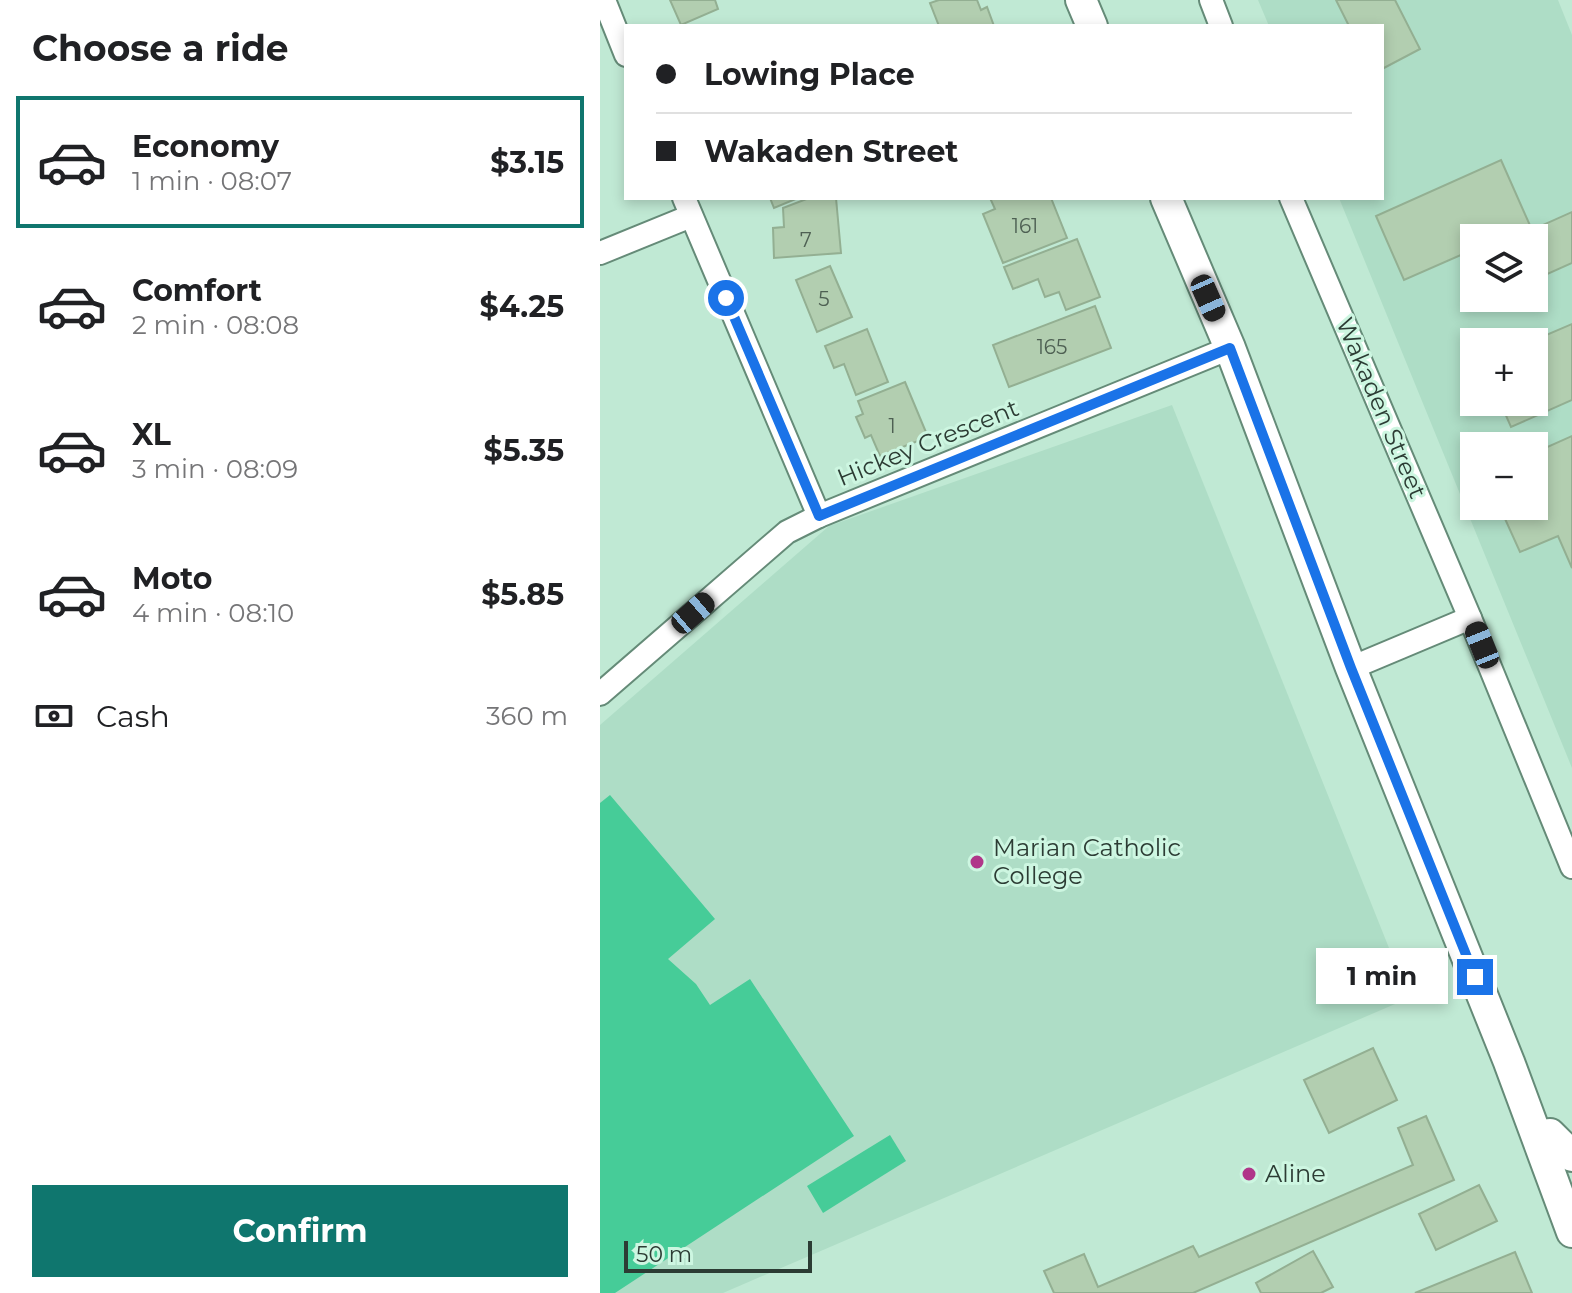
<!DOCTYPE html>
<html lang="en">
<head>
<meta charset="utf-8">
<style>
  :root { --surface:#fff; --page:#f2f2f2; --text:#202124; --muted:#757577; --line:#e0e0e0; --accent:#0f766e }
  body { margin:0; font-family:Montserrat,sans-serif; background:var(--page); color:var(--text); height:100vh; display:flex; flex-direction:column; font-size:30px; white-space:nowrap }
  * { box-sizing:border-box; margin:0 }
  p { font-size:26px; color:var(--muted) }
  .icon { flex:none; width:44px; height:44px; fill:none; stroke:currentColor; stroke-width:2; stroke-linecap:round; stroke-linejoin:round }
  .map { position:relative; flex:1; overflow:hidden }
  .sheet { display:flex; flex-direction:column; background:var(--surface); width:600px }
  .sheet>* { flex:none }
  .hud { position:absolute; left:24px; top:24px; width:760px; height:176px; border-radius:0px; box-shadow:0 4px 12px #0003; display:grid; align-content:center; height:176px; padding:0 32px; background:var(--surface) }
  .tools { position:absolute; left:860px; top:224px; display:grid; gap:16px }
  .tools a { display:grid; place-items:center; width:88px; height:88px; border-radius:0px; background:var(--surface); box-shadow:0 4px 12px #0003; font-size:40px }
  .scale { position:absolute; left:24px; bottom:20px; width:188px; box-sizing:border-box; padding-left:8px; border:4px solid #2c3c34; border-top:0; font-size:22px; line-height:28px; white-space:nowrap; color:#2c3c34; -webkit-text-stroke:6px #cdf6e1; paint-order:stroke }
  .end { position:absolute; width:36px; height:36px; margin:-18px; border:10px solid #1a73e8; background:#fff; box-shadow:0 0 0 4px #fff }
  .from { border-radius:50% }
  .bubble { position:absolute; height:56px; border-radius:0px; background:var(--surface); box-shadow:0 4px 12px #0003; font-size:26px; font-weight:700; line-height:56px; text-align:center }
  .car { position:absolute; width:24px; height:48px; margin:-24px -12px; border-radius:10px; box-shadow:0 0 6px 2px #0007; background:linear-gradient(#222 24%,#8ab4d8 0 40%,#222 0 76%,#8ab4d8 0 86%,#222 0) }
  .hud b { display:flex; align-items:center; gap:28px; height:76px; font-size:30px }
  .hud b+b { border-top:2px solid var(--line) }
  .hud i { width:20px; height:20px; background:var(--text) }
  ul { padding:0; list-style:none }
  li { display:flex; align-items:center; gap:24px; height:132px; margin:0 16px 12px; padding:0 16px; border:4px solid transparent; border-radius:0px }
  li div { flex:1 }
  li b { display:block; font-size:30px }
  li em { font-style:normal; font-weight:700 }
  li.selected { border-color:var(--accent) }
  li>.icon { width:72px; height:72px; stroke-width:1.5 }
  h2 { padding:0 32px; font-size:36px; line-height:96px }
  .pay { display:flex; align-items:center; gap:20px; height:88px; padding:0 32px; font-size:30px }
  .pay p { margin-inline-start:auto }
  .button { display:flex; gap:16px; margin-top:auto; padding:16px 32px }
  .button a { flex:1; height:92px; border-radius:0px; background:var(--accent); color:#fff; font-size:32px; font-weight:700; line-height:92px; text-align:center }
  main { display:flex; flex:1; min-height:0 }
  .map>svg:first-child { display:block }
  .built { fill:#aeddc6; fill-rule:evenodd }
  .green { fill:#46cc98 }
  .building { fill:#b2ceb0; stroke:#93af92; stroke-width:2 }
  .lines { fill:none; stroke-linecap:round; stroke-linejoin:round }
  .street-casing { stroke:#658b78; stroke-width:26 }
  .secondary-casing { stroke:#658b78; stroke-width:34 }
  .street { stroke:#fff; stroke-width:22 }
  .secondary { stroke:#fff; stroke-width:30 }
  .route { stroke:#1a73e8; stroke-width:10 }
  .poi-dot { fill:#b03689; stroke:#cdf6e1; stroke-width:3 }
  .labels { text-anchor:middle; stroke-width:6; stroke-linejoin:round; paint-order:stroke }
  .number-label { font-size:20px; fill:#4e6053 }
  .street-label { font-size:24px; fill:#2c3c34; stroke:#cdf6e1 }
  .poi-label { font-size:24px; fill:#2c3c34; stroke:#cdf6e1; text-anchor:start }
</style>
</head>
<body>
<main>
<section class="sheet">
<h2>Choose a ride</h2>
<ul>
<li class="selected"><svg class="icon" aria-label="car" viewBox="0 0 24 24"><path d="M5 17H2v-5l4-1 3-4h7l3 4 3 1v5h-3M9 17h6M6 11h13"/><circle cx="7" cy="17" r="2"/><circle cx="17" cy="17" r="2"/></svg><div><b>Economy</b><p>1 min · 08:07</p></div><em>$3.15</em></li>
<li><svg class="icon" aria-label="car" viewBox="0 0 24 24"><path d="M5 17H2v-5l4-1 3-4h7l3 4 3 1v5h-3M9 17h6M6 11h13"/><circle cx="7" cy="17" r="2"/><circle cx="17" cy="17" r="2"/></svg><div><b>Comfort</b><p>2 min · 08:08</p></div><em>$4.25</em></li>
<li><svg class="icon" aria-label="car" viewBox="0 0 24 24"><path d="M5 17H2v-5l4-1 3-4h7l3 4 3 1v5h-3M9 17h6M6 11h13"/><circle cx="7" cy="17" r="2"/><circle cx="17" cy="17" r="2"/></svg><div><b>XL</b><p>3 min · 08:09</p></div><em>$5.35</em></li>
<li><svg class="icon" aria-label="car" viewBox="0 0 24 24"><path d="M5 17H2v-5l4-1 3-4h7l3 4 3 1v5h-3M9 17h6M6 11h13"/><circle cx="7" cy="17" r="2"/><circle cx="17" cy="17" r="2"/></svg><div><b>Moto</b><p>4 min · 08:10</p></div><em>$5.85</em></li>
</ul>
<div class="pay"><svg class="icon" aria-label="cash" viewBox="0 0 24 24"><path d="M3 7h18v10H3z"/><circle cx="12" cy="12" r="2"/></svg>Cash<p>360 m</p></div>
<div class="button"><a>Confirm</a></div>
</section>
<div class="map">
<svg width="972" height="1293" viewBox="0 0 972 1293">
  <rect width="100%" height="100%" fill="#c0e9d4"/>
  <g class="built">
    <path d="M658,0H958L972,35V768L739,198H782V26H669ZM874,238H934V298H874ZM874,342H934V402H874ZM874,446H934V506H874Z"/>
    <path d="M572,405L809,998L123,1293H0V725L229,526Z"/>
  </g>
  <g class="green">
    <path d="M10,795L115,919L68,959L96,984L110,1005L150,979L254,1136L15,1293H0V803Z"/>
    <path d="M290,1135L306,1161L223,1213L207,1186Z"/>
  </g>
  <g class="building">
    <path d="M70,0H115L118,9L81,25Z"/>
    <path d="M339,0H377L381,10L387,7L394,26H339L330,3Z"/>
    <path d="M736,0H795L820,49L782,69V26H749Z"/>
    <path d="M901,160L932,230L972,212V263L934,280V238H874V277L863,254L804,280L776,216Z"/>
    <path d="M170,198H198L174,208Z"/>
    <path d="M209,198H236L241,253L174,258L173,228L184,227L183,208Z"/>
    <path d="M390,198H451L467,238L403,263L383,214L395,209Z"/>
    <path d="M477,239L500,297L466,310L459,292L445,297L438,279L413,289L404,267Z"/>
    <path d="M230,266L252,317L217,332L196,280Z"/>
    <path d="M495,306L511,348L409,387L393,345Z"/>
    <path d="M972,324V400L911,427L900,402H934V342H930Z"/>
    <path d="M267,329L288,382L256,395L244,364L234,368L225,346Z"/>
    <path d="M305,382L328,437L280,456L271,435L265,438L256,417L263,414L258,401Z"/>
    <path d="M972,436V568L958,536L920,552L901,510L910,506H934V453Z"/>
    <path d="M773,1048L797,1100L729,1133L704,1080Z"/>
    <path d="M826,1116L854,1180L593,1293H454L444,1271L484,1254L498,1287L593,1246L599,1257L813,1165L798,1128Z"/>
    <path d="M879,1185L897,1221L836,1250L819,1214Z"/>
    <path d="M713,1251L733,1287L721,1293H661L656,1283Z"/>
    <path d="M915,1252L932,1293H815Z"/>
  </g>
  <g class="lines">
    <g class="street-casing">
      <g id="street">
        <path d="M4,0L26,55"/>
        <path d="M611,0L621,26"/>
        <path d="M84,198L219,516"/>
        <path d="M691,198L870,618L972,867"/>
        <path d="M0,253L91,216"/>
        <path d="M751,668L870,618"/>
        <path d="M0,694L187,532L219,516L630,348"/>
      </g>
    </g>
    <g class="secondary-casing">
      <g id="secondary">
        <path d="M481,0L492,26"/>
        <path d="M566,198L630,348L751,668L909,1062L972,1232"/>
        <path d="M950,1134L972,1156"/>
      </g>
    </g>
    <use href="#street" class="street"/>
    <use href="#secondary" class="secondary"/>
  </g>
  <g class="lines">
    <path class="route" d="M126,298L219,516L630,348L751,668L875,977"/>
  </g>
  <g class="poi-dot">
    <circle cx="377" cy="862" r="8"/>
    <circle cx="649" cy="1174" r="8"/>
  </g>
  <g class="labels">
    <g class="number-label">
      <text x="425" y="233">161</text>
      <text x="206" y="247">7</text>
      <text x="224" y="306">5</text>
      <text x="452" y="354">165</text>
      <text x="292" y="433">1</text>
    </g>
    <g class="street-label">
      <text transform="translate(781 408) rotate(67)" y="8">Wakaden Street</text>
      <text transform="translate(328 443) rotate(-22)" y="8">Hickey Crescent</text>
    </g>
    <g class="poi-label">
      <text x="393" y="856">Marian Catholic<tspan x="393" dy="28">College</tspan></text>
      <text x="665" y="1182">Aline</text>
    </g>
  </g>
</svg>
<div class="tools">
<a><svg class="icon" aria-label="layers" viewBox="0 0 24 24"><path d="M12 4l9 5-9 5-9-5zM3 14l9 5 9-5"/></svg></a>
<a>+</a>
<a>−</a>
</div>
<div class="scale">50 m</div>
<i class="end from" style="left:126px;top:298px"></i>
<i class="end" style="left:875px;top:977px"></i>
<div class="bubble" style="left:716px;top:948px;width:132px">1 min</div>
<i class="car" style="left:608px;top:298px;rotate:156deg"></i>
<i class="car" style="left:93px;top:613px;rotate:49deg"></i>
<i class="car" style="left:882px;top:645px;rotate:338deg"></i>
<div class="hud">
<b><i class="from"></i>Lowing Place</b>
<b><i></i>Wakaden Street</b>
</div>
</div>
</main>
</body>
</html>
